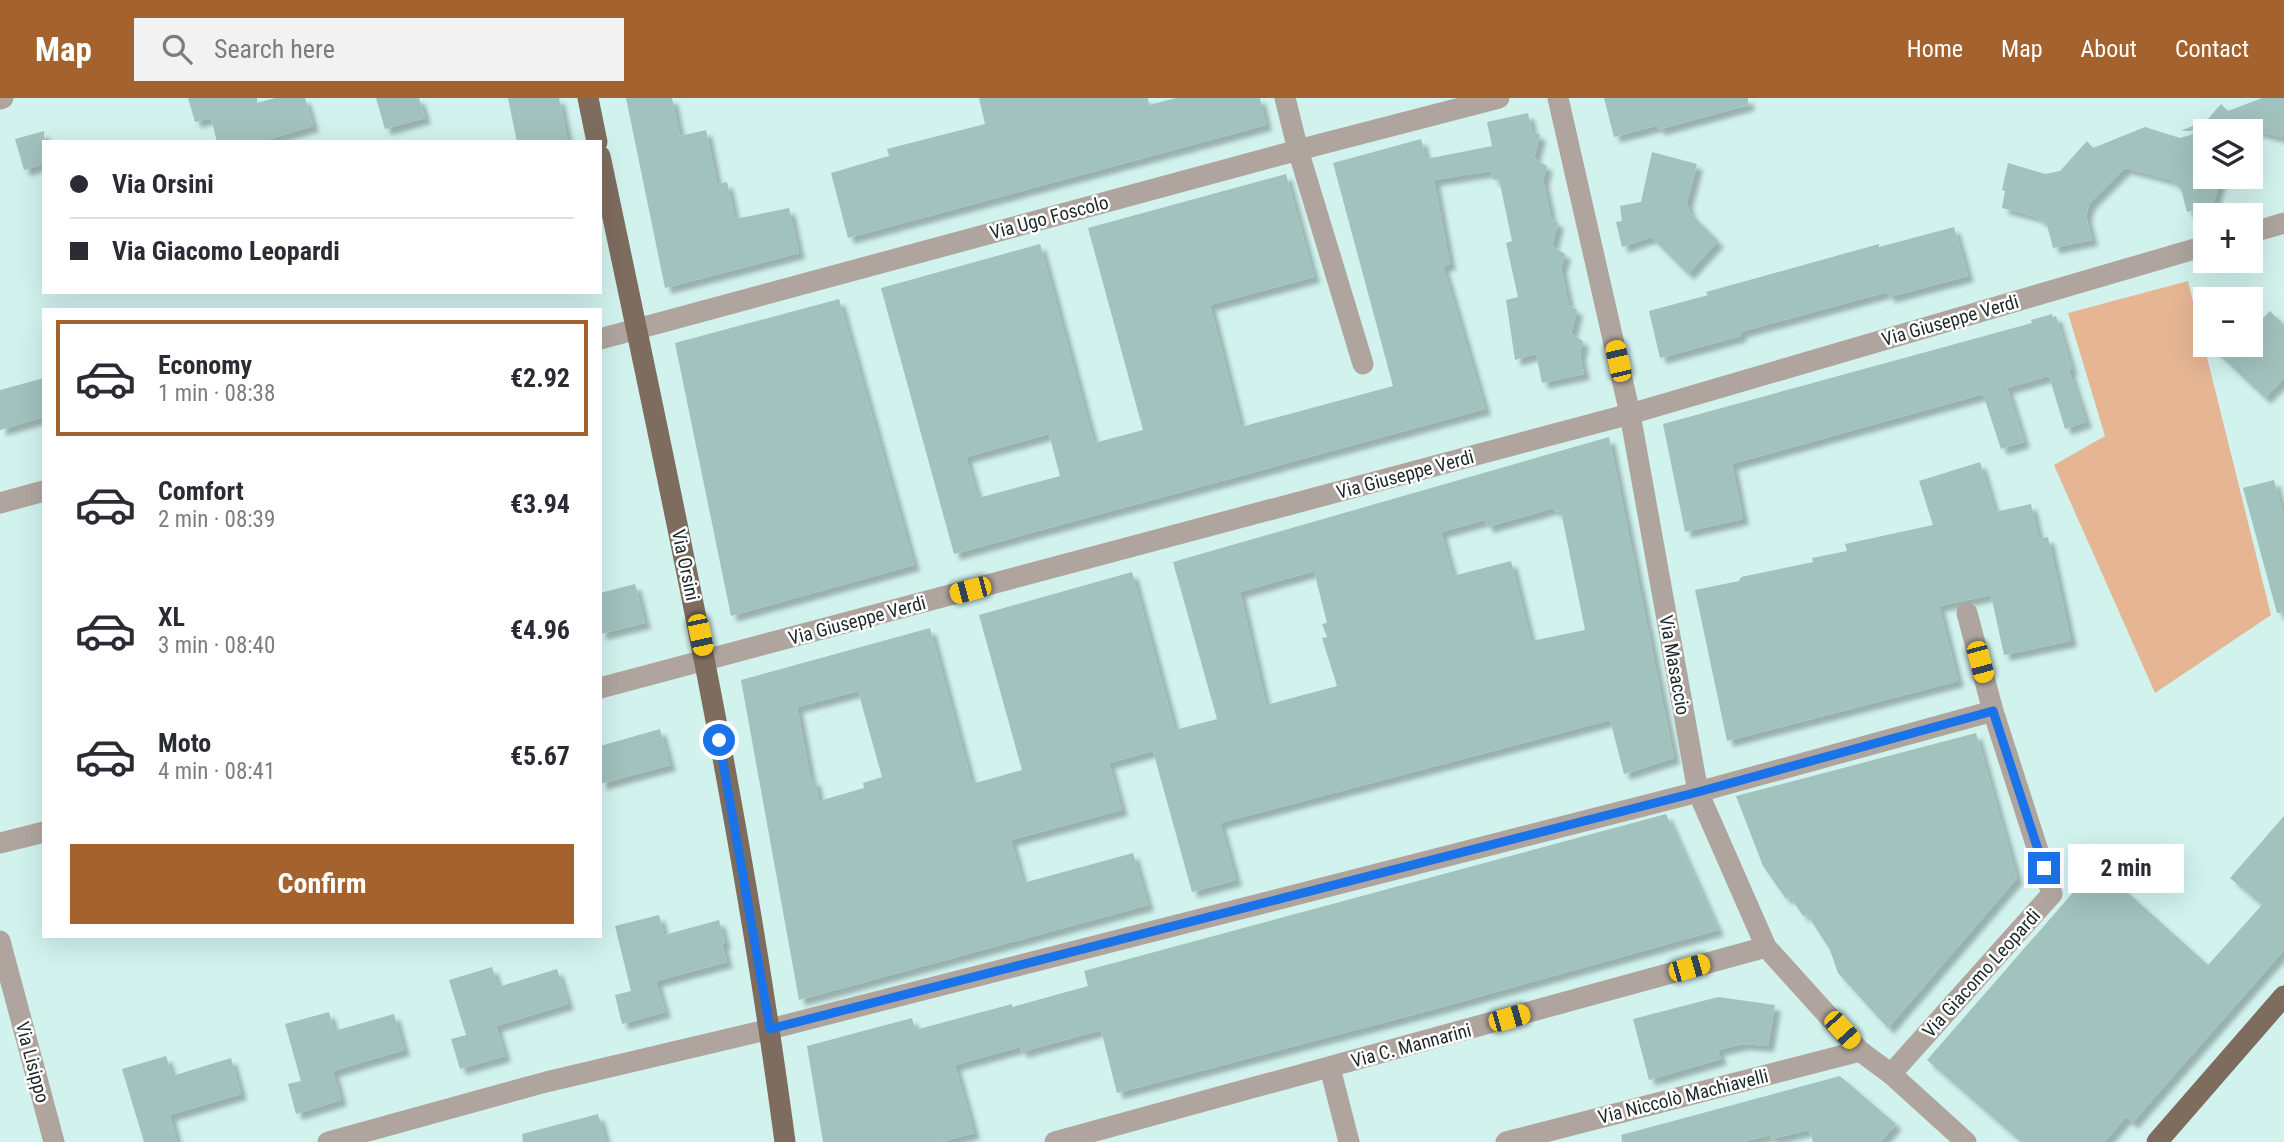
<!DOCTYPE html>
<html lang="en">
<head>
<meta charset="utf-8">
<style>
  :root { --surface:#fff; --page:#f2f2f3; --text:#2b2b33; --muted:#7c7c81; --line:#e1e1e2; --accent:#a4632e }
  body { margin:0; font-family:"Roboto Condensed",sans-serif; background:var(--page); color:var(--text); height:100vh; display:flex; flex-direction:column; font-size:26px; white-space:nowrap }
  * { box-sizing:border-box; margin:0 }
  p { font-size:23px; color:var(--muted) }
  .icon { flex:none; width:38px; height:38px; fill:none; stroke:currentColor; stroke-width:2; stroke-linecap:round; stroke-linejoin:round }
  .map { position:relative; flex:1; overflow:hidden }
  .sheet { position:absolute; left:42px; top:210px; width:560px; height:630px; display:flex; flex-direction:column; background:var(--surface); border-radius:0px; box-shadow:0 7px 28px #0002 }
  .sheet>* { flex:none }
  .hud { position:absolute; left:42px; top:42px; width:560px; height:154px; border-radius:0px; box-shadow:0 7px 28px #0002; display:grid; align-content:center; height:154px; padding:0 28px; background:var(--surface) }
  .buttons { position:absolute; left:2193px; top:21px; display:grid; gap:14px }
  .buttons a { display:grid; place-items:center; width:70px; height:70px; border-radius:0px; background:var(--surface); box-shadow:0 7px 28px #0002; font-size:35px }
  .end { position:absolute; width:32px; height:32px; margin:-16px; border:9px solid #1a73e8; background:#fff; box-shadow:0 0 0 4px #fff }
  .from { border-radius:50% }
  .bubble { position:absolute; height:49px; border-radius:0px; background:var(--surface); box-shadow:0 7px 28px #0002; font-size:23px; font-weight:700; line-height:49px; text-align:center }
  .car { position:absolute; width:21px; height:42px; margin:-21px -10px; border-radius:9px; box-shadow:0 0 5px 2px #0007; background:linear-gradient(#f5c518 24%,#345 0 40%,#f5c518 0 76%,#345 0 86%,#f5c518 0) }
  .hud b { display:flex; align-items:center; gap:24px; height:66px; font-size:26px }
  .hud b+b { border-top:2px solid var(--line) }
  .hud i { width:18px; height:18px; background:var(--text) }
  ul { padding:12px 0 0; list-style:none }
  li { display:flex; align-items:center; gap:21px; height:116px; margin:0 14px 10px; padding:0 14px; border:4px solid transparent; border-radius:0px }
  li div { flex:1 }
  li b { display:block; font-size:26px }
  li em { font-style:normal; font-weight:700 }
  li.on { border-color:var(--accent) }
  li>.icon { width:63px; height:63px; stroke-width:1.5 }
  .action { display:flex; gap:14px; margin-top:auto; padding:14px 28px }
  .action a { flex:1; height:80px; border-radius:0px; background:var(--accent); color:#fff; font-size:28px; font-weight:700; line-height:80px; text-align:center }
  header { display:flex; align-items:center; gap:42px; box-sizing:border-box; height:98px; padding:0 35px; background:var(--accent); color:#fff }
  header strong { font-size:33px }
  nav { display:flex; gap:38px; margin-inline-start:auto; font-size:24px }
  .search { width:490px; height:63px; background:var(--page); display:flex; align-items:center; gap:18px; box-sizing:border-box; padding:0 24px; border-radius:0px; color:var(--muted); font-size:26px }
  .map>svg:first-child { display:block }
  .green { fill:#e6b694 }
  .building { fill:#a2c2bd; fill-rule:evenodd; filter:url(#shadow) }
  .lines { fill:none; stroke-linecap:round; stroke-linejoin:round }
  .minor { stroke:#afa59e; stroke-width:21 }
  .major { stroke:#7e6c5f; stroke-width:21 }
  .route { stroke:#1a73e8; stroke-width:9 }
  .labels { text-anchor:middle; stroke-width:5; stroke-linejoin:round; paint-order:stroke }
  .street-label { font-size:19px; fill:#1d2928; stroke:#fff }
</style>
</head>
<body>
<header>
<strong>Map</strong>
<div class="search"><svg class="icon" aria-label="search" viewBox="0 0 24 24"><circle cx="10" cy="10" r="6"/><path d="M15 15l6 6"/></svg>Search here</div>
<nav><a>Home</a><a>Map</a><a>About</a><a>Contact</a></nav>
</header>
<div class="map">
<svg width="2284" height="1044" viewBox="0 0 2284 1044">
  <defs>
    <filter id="shadow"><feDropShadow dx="6" dy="6" stdDeviation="2" flood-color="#0004"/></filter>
  </defs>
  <rect width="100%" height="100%" fill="#d1f2ed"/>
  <path class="green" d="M2188,183L2271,517L2155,595L2054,367L2105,338L2068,215Z"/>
  <g class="building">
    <path d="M188,0H257V5L275,0H305L313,28L260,44H217L211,20L195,24Z"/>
    <path d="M376,0H419L425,20L385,31Z"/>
    <path d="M508,0H559L568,44H517Z"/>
    <path d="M626,0H672L680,38L706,32L717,86L727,84L735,121L789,110L799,155L665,190Z"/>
    <path d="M979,0H1148L1149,7L1176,0H1260L1266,27L848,140L831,75L889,58L887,51L985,26Z"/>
    <path d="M1604,0H1748V7L1657,32L1659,27L1614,39Z"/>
    <path d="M2262,0H2284V40L2256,33H2181L2208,21L2221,6L2228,13Z"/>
    <path d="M1528,15L1532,33L1540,37L1534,60L1547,68L1543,82L1551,120L1558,125L1552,148L1565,156L1561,170L1569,207L1577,212L1571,236L1583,243L1580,257L1584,276L1542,285L1536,256L1515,262L1506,202L1518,199L1506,145L1512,143L1499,81L1493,82L1491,73L1434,82L1450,166L1443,168L1485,311L954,456L881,190L1040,146L1094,345L1143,332L1088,130L1286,76L1314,179L1210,207L1241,329L1393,288L1333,65L1421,41L1426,61L1492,48L1487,24ZM1049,336L1060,378L978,400L966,359Z"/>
    <path d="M2145,29L2180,40L2205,33V79H2221L2213,107L2187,114L2181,91L2171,82L2125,70L2089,106L2086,118L2092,142L2053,150L2047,127L2037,119L2002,110L2005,93L2002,92L2008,65L2045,76L2060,73L2087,43L2093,50Z"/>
    <path d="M44,33V66L24,72L15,41Z"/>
    <path d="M1652,54L1697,66L1687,104L1690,115L1718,143L1688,176L1651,139L1622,149L1616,124L1622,123L1620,108L1641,104Z"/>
    <path d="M1954,129L1968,178L1889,199L1887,194L1740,234L1741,238L1660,260L1649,213L1708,197L1706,194L1879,146V149Z"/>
    <path d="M839,201L914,467L731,518L675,245Z"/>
    <path d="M2270,213L2284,227V280L2265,300L2209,247H2250V233Z"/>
    <path d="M2052,216L2053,219L2056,218L2072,272H2069L2086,324L2065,331L2049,278L2007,290L2024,344L2001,351L1983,296L1732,366L1743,421L1685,434L1663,326L2032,225L2031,222Z"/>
    <path d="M44,280V319L0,332V292Z"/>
    <path d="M1609,339L1674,660L1624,676L1610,622L1220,725L1236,782L1192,794L1153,653L1109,665L1122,712L1011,742L1023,785L1133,755L1148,807L799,902L741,582L930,530L972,686L1022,672L979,517L1132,474L1175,632L1217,621L1173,464ZM1554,410L1555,414L1561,413L1585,532L1531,543L1511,463L1453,478L1441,434L1485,422L1487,429ZM1314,473L1327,525L1322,526L1327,539L1322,540L1337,588L1266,607L1240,494ZM858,593L882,679L863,685L864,690L819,703L815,681L811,682L797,609Z"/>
    <path d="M1980,364L1995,414L2031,406L2039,441L2048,439L2071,543L2004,557L1991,497L1939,508L1958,583L1727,643L1695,492L1739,483L1741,479L1813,464L1812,460L1847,453L1845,446L1933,427L1919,383Z"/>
    <path d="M2274,382L2284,419V514L2277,515L2243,390Z"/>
    <path d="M635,486L645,525L600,536V495Z"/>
    <path d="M660,631L670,667L600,686V648Z"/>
    <path d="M1976,635L2017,780L1888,930L1838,875L1830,852L1807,816L1803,818L1790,798L1786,801L1763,768L1736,698Z"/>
    <path d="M1666,716L1718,832L1435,911L1117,995L1101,932L1021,954L1020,949L955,967L974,1035L941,1044H823L807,948L912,920L915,932L1012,906V909L1088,888L1084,873Z"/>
    <path d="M2284,718V852L2132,1025L2126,1019L2104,1044H2021L1927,962L2097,767L2208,867L2262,807L2230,780Z"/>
    <path d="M659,817L664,837L719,822L725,845L722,846L727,864L656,883L665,914L622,926L615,897L631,893L615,828Z"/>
    <path d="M492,869L498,889L557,871L568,906L496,928L505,958L460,971L451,941L466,937L449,882Z"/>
    <path d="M1718,899L1775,907L1768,948L1743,946L1718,952L1721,961L1649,982L1633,921Z"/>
    <path d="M329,914L334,933L394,916L404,952L333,973L341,1002L296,1016L288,986L301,983L285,926Z"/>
    <path d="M166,958L172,978L231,960L241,996L170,1017L177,1044H144L122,971Z"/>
    <path d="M1840,978L1896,1026L1880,1044H1813L1809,1032L1771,1041L1770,1037L1742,1044H1622L1621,1037Z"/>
    <path d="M598,1016L606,1044H523L522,1036Z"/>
  </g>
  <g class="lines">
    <g class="minor">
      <path d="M1285,0L1298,52L1363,266"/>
      <path d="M1558,0L1630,316L1698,694L1766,849L1860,953L1891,976L1966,1044"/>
      <path d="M0,1L3,0"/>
      <path d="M2250,135L2284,125"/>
      <path d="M600,241L1306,50L1499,0"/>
      <path d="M0,405L44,393"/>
      <path d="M1967,515L1993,613"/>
      <path d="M600,590L1630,316L2205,148"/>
      <path d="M0,745L44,734"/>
      <path d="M0,843L54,1044"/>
      <path d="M1330,970L1349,1044"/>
      <path d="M328,1044L546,984L770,931L1698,694L1993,613L2052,796L1891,976"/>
      <path d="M1055,1044L1766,849"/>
      <path d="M1506,1044L1860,953"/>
    </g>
    <g class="major">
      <path d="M588,0L597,44"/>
      <path d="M600,58C669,386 741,712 785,1044"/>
      <path d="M2157,1044L2284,898"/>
    </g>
  </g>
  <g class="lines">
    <path class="route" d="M719,642L770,931L1698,694L1993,613L2044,770"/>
  </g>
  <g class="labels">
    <g class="street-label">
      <text transform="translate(1049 119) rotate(-15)" y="7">Via Ugo Foscolo</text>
      <text transform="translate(1950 222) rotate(-16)" y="7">Via Giuseppe Verdi</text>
      <text transform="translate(1405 376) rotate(-15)" y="7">Via Giuseppe Verdi</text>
      <text transform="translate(686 467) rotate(78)" y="7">Via Orsini</text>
      <text transform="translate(857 522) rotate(-15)" y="7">Via Giuseppe Verdi</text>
      <text transform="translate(1675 567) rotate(80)" y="7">Via Masaccio</text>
      <text transform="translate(1981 875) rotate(-48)" y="7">Via Giacomo Leopardi</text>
      <text transform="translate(1411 947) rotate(-15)" y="7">Via C. Mannarini</text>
      <text transform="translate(33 964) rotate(75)" y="7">Via Lisippo</text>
      <text transform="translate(1683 998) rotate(-14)" y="7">Via Niccolò Machiavelli</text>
    </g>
  </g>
</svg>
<div class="buttons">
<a><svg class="icon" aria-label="layers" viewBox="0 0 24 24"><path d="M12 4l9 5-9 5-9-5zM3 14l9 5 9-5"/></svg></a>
<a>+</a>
<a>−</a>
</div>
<i class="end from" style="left:719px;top:642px"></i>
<i class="end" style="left:2044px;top:770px"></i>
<div class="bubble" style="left:2068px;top:746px;width:116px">2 min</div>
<i class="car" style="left:1618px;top:263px;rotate:347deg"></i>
<i class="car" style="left:970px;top:492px;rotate:255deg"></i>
<i class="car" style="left:700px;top:537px;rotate:168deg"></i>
<i class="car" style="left:1980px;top:564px;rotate:165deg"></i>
<i class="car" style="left:1689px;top:870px;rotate:74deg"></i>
<i class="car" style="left:1509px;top:920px;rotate:74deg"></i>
<i class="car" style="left:1842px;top:932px;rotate:138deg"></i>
<div class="hud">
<b><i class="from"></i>Via Orsini</b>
<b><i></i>Via Giacomo Leopardi</b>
</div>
<section class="sheet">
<ul>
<li class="on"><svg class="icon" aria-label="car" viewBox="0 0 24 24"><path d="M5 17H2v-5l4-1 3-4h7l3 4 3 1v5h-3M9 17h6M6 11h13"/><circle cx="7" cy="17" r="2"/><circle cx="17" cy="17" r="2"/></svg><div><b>Economy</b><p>1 min · 08:38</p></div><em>€2.92</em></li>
<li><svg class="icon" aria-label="car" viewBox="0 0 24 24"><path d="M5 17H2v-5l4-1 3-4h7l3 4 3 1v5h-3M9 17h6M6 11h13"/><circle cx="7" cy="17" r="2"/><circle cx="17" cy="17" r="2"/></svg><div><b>Comfort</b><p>2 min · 08:39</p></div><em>€3.94</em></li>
<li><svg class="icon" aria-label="car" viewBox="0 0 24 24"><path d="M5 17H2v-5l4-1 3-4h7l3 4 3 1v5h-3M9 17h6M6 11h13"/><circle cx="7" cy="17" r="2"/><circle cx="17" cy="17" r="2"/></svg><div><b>XL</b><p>3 min · 08:40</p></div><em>€4.96</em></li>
<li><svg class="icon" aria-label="car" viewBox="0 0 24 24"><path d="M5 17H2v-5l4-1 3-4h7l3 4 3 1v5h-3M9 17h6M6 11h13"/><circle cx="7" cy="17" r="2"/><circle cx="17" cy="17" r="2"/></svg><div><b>Moto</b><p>4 min · 08:41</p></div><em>€5.67</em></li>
</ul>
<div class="action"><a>Confirm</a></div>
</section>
</div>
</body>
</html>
